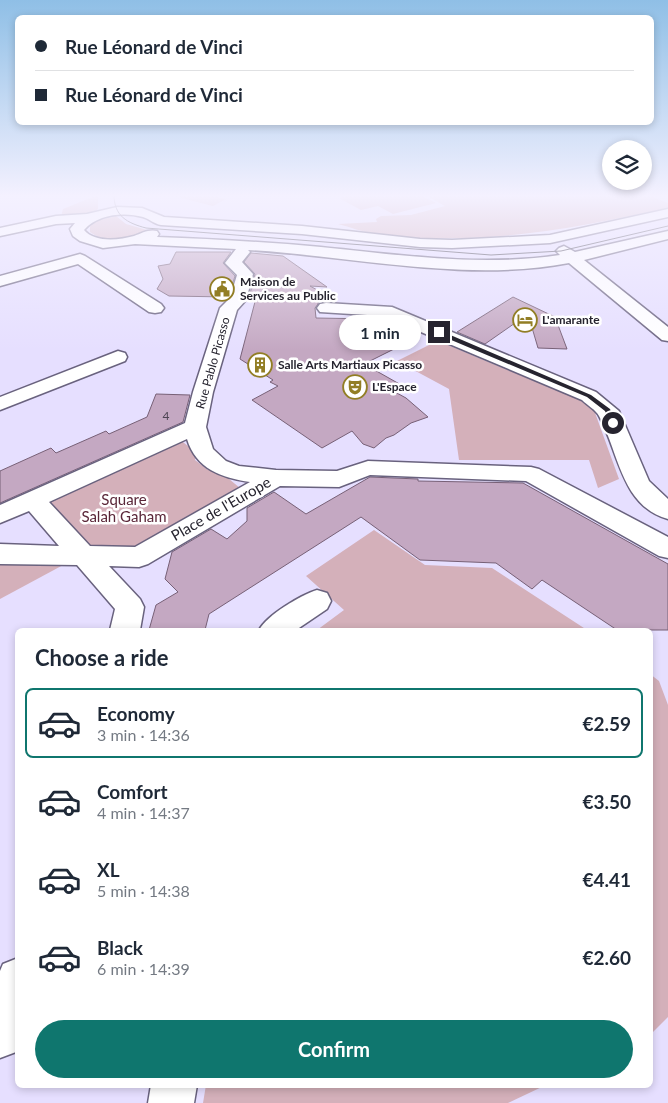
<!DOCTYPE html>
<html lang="en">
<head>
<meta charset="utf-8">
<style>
  :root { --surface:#fff; --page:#f2f2f3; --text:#1f2937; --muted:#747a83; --line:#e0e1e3; --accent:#0f766e }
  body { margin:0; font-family:Lato,sans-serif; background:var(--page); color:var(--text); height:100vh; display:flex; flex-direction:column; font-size:19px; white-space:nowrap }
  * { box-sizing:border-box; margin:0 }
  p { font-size:16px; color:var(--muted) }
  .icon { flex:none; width:28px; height:28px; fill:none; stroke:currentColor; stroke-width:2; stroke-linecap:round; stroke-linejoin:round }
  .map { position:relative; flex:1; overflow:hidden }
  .sheet { position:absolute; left:15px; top:628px; width:638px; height:460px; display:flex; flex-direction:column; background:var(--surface); border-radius:8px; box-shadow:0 2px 8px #0003 }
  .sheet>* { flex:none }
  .guide { position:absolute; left:15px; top:15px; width:639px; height:110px; border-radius:8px; box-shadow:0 2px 8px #0003; display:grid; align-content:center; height:110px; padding:0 20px; background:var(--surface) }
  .tools { position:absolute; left:602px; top:140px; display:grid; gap:10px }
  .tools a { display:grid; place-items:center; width:50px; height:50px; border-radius:50%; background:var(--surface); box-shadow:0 2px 8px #0003; font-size:25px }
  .end { position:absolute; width:22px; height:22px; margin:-11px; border:6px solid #26242f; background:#fff; box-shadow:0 0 0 2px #fff }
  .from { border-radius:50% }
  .bubble { position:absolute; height:35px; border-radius:18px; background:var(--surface); box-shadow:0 2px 8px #0003; font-size:16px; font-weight:700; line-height:35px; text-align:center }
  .guide b { display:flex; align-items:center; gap:18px; height:48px; font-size:19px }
  .guide b+b { border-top:1px solid var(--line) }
  .guide i { width:12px; height:12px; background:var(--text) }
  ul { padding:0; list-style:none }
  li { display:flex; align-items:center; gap:15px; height:70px; margin:0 10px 8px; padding:0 10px; border:2px solid transparent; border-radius:8px }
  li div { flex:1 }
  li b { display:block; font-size:19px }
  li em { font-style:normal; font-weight:700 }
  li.active { border-color:var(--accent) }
  li>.icon { width:45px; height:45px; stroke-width:1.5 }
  h2 { padding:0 20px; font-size:22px; line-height:60px }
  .primary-button { display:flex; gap:10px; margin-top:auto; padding:10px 20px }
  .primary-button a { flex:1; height:58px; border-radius:30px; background:var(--accent); color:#fff; font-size:20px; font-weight:700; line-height:58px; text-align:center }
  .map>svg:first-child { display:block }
  .green { fill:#d4b0ba }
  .building { fill:#c4a8c2; stroke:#776076 }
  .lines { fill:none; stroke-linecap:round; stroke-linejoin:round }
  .minor-casing { stroke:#69627e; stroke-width:3 }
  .minor { fill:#fff; fill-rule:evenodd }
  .tram { stroke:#423f4d; stroke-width:1 }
  .route { fill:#26242f }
  .labels { text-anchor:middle; stroke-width:5; stroke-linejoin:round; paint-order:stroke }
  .far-poi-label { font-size:12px; font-weight:bold; fill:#26242f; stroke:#fff; text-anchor:start }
  .far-street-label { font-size:12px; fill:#26242f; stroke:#fff }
  .number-label { font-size:12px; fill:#4e4554 }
  .park-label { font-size:15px; fill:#5a2739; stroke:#fff }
  .street-label { font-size:15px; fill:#26242f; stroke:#fff }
</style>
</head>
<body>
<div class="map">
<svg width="668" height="1103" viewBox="0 0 668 1103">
  <rect width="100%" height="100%" fill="#e6dfff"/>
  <g class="green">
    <path d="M98,195V209L94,212L61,217L63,209Z"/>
    <path d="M170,195H209L226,199L213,206Z"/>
    <path d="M351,195H420L436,203L393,214L378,206L361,210L339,198Z"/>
    <path d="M425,195H647L668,203V208C589,225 516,240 435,238C415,238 394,238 375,234C363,232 350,227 338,224L377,222L376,219L381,216L411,215L445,206Z"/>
    <path d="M116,216L126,224L147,230C131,239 106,244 90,232V226L96,221Z"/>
    <path d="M435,342L443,343L587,403L594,410L619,479L598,488L589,460H459L449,389L397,361Z"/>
    <path d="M179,439L197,453L195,460L208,470H218L240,488L128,550L83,547L47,502Z"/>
    <path d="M374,530L425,565L492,568L587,630H317L344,610L306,576Z"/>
    <path d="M0,562L65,564L0,599Z"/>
    <path d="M650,674L659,681L668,705V1017L650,1035Z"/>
    <path d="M206,1085H546L508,1103H203Z"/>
  </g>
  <g class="building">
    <path d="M176,252H231L223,263L235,276L228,297L169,296L157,289L163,279L158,266L170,264Z"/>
    <path d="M251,253L283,256L327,287L310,286L319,291L318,304L315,308L316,318L375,319L414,339L364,364L403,386L395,392L406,398L428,417L411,423L394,435L386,438L374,448L363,444L352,431L322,448L252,400L278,386L270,382L273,380L240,359L256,298H249L255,274L244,262Z"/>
    <path d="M513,297L555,317L567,349L538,348L528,314L485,344L457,332Z"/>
    <path d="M156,394L190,395L183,422L0,503V471L51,448L56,453L106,431L109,434L147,417Z"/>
    <path d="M370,477L418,479V481L523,483L668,564V630H617L542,580L532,589L496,563L420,560L361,517L209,614L205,630H149L156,605L178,592L165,579L172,552L211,529L227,539L247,521V508L274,492L306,514Z"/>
  </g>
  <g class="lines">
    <g class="minor-casing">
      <g id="minor">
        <path d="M117,207L142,208L164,217L302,226L420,239L452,240L550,235L668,209V217L550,243L452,248L420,247L302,234L161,225C154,224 150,219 143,217C124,212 98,214 84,230C95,243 119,240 134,236C142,233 149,229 157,231L159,234L157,237C212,239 266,242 321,247C400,255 481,267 560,255L556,251L559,248L564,246L575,252L668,231V239L584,260L668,327V341L662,340L569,263C465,283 352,256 248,250L250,252L242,262L253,274L246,300L237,310L213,392L206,427L213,449L226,461L239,466L276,470L337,471L368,461L531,467L539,469L668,537V558L659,556L526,481L370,475L339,487L280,486L148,564L139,567L109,566L140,599L144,607L140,630H110L115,609L77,565L0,564V544L59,546L29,511L0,523V505L185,423L193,392L220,308L230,298L237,275L225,263L236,249L135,244L103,248L80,241L73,236L70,229L75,223L56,224L0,236V228L56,216L87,214ZM187,439C196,469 222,478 250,482L135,547L90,546L49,502Z"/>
        <path d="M80,254L85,256L161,304L164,308L161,312L155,313L149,312L78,264L0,286V276Z"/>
        <path d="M326,303L392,307L596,392L619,411L649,481L668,499V519C621,506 619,452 599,416C596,410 587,405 582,400L383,316L320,312L317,308L320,304Z"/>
        <path d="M118,351L125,353L127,357L125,361L0,410V397Z"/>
        <path d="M317,590L327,593L331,601L327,609L296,630H259C267,615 301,595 317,590Z"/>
        <path d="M18,958V1047L16,1052L0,1058V971L3,964Z"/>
        <path d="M151,1085H197L194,1103H148Z"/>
      </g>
    </g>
    <use href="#minor" class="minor"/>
    <path class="tram" d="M114,195C114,216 127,223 146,228L491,255L561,251L668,226"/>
  </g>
  <linearGradient id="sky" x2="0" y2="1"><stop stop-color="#8fbfe6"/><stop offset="0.56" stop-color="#f4f1ff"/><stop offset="1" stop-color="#f4f1ff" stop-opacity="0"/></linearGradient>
  <rect width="668" height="350" fill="url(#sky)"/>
  <path class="route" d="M437,331H441L591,395L610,409L616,423L610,425L605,411L587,397L437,334Z"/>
  <defs>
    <g id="civic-ring" transform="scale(1.25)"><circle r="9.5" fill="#fff" stroke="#927e25" stroke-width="1.5"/><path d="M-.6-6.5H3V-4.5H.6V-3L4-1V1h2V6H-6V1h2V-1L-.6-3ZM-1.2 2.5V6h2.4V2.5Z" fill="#927e25"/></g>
    <g id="hotel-ring" transform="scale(1.25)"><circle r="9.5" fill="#fff" stroke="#927e25" stroke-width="1.5"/><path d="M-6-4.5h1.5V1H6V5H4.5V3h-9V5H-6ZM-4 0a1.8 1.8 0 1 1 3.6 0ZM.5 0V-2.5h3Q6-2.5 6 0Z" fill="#927e25"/></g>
    <g id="building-ring" transform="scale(1.25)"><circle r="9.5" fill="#fff" stroke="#927e25" stroke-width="1.5"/><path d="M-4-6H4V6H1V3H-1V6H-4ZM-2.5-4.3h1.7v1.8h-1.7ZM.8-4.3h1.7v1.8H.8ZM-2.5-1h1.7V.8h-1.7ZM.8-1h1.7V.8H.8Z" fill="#927e25"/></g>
    <g id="theatre-ring" transform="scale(1.25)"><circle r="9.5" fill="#fff" stroke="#927e25" stroke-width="1.5"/><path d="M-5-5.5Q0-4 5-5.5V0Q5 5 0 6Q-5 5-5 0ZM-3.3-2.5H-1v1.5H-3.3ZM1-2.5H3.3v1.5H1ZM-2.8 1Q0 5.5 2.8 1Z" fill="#927e25"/></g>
  </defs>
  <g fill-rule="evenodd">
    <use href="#civic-ring" x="222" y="289"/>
    <use href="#hotel-ring" x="525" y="320"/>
    <use href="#building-ring" x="260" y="365"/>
    <use href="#theatre-ring" x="355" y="387"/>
  </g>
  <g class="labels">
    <g class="far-poi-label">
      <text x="240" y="286">Maison de<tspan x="240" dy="14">Services au Public</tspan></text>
      <text x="542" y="324">L'amarante</text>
      <text x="278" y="369">Salle Arts Martiaux Picasso</text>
      <text x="372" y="391">L'Espace</text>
    </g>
    <g class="far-street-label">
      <text transform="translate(213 363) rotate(-74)" y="4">Rue Pablo Picasso</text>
    </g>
    <g class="number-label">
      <text x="166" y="420">4</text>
    </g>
    <g class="park-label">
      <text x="124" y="505">Square<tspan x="124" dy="17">Salah Gaham</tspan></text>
    </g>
    <g class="street-label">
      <text transform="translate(221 509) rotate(-30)" y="5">Place de l'Europe</text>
    </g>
  </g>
</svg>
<div class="tools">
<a><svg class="icon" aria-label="layers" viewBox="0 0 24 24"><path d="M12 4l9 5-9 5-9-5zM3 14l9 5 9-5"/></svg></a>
</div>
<i class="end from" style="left:613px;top:423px"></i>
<i class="end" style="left:439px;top:332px"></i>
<div class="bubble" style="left:339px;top:315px;width:82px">1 min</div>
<div class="guide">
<b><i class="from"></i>Rue Léonard de Vinci</b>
<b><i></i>Rue Léonard de Vinci</b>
</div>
<section class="sheet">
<h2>Choose a ride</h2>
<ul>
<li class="active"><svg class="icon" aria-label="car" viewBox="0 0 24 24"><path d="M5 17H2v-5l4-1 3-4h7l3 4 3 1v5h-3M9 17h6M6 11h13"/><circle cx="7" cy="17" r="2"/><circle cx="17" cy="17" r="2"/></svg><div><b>Economy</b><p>3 min · 14:36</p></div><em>€2.59</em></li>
<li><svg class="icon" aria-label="car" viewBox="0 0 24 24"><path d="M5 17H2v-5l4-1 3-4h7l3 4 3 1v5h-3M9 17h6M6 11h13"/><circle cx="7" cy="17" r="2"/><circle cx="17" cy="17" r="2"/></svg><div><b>Comfort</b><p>4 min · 14:37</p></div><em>€3.50</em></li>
<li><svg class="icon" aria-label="car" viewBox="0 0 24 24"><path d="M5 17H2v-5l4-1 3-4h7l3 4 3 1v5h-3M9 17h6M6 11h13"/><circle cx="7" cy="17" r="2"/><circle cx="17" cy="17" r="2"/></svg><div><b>XL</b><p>5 min · 14:38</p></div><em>€4.41</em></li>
<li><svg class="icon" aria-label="car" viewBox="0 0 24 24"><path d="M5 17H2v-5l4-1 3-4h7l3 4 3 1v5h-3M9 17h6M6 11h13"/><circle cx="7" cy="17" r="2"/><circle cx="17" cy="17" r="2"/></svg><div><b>Black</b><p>6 min · 14:39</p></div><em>€2.60</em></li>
</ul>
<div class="primary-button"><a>Confirm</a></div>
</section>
</div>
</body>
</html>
